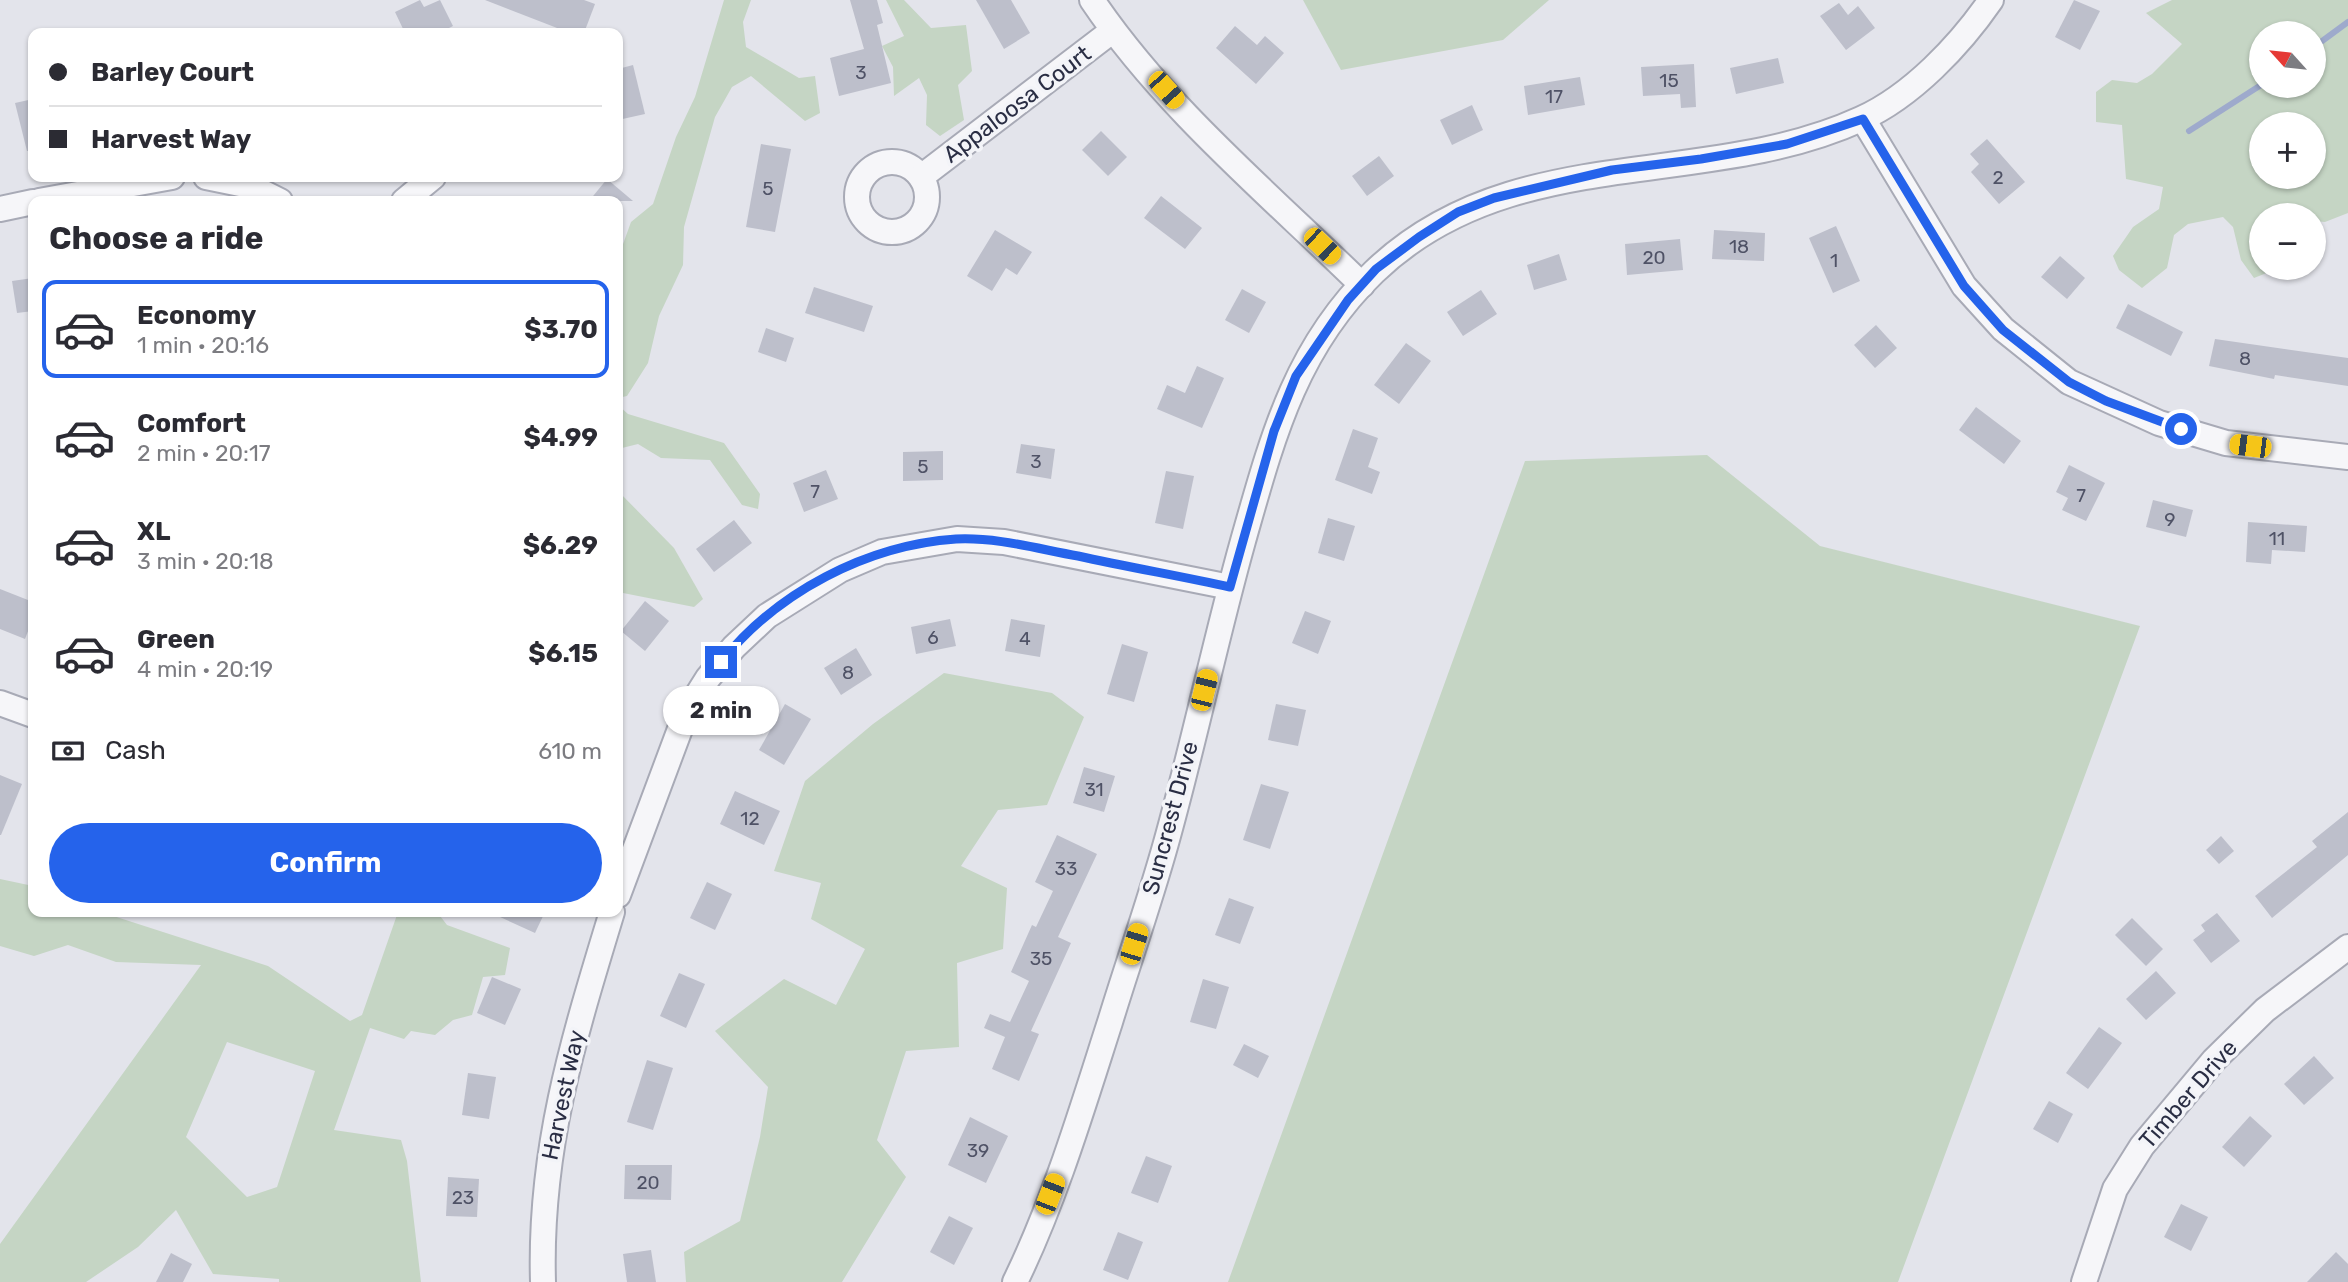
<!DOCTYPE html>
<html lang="en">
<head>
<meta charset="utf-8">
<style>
  :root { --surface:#fff; --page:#f7f7f7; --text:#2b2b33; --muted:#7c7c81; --line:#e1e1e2; --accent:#2563eb }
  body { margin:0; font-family:Rubik,sans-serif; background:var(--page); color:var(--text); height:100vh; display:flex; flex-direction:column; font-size:26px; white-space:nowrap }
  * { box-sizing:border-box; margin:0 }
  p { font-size:23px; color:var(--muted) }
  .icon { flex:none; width:38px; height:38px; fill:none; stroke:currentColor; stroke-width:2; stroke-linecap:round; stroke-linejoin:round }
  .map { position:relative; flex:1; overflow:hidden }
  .panel { position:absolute; left:28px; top:196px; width:595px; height:721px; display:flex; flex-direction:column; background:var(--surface); border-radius:14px; box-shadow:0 2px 5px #0004 }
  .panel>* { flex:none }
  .top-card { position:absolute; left:28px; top:28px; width:595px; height:154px; border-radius:14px; box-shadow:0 2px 5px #0004; display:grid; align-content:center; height:154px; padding:0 21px; background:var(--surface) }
  .needle { width:46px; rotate:297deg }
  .controls { position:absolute; left:2249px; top:21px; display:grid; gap:14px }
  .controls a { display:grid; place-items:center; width:77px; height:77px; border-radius:50%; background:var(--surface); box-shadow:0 2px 5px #0004; font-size:35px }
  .end { position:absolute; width:32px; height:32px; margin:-16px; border:9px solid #2563eb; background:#fff; box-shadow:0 0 0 4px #fff }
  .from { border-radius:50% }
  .bubble { position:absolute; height:49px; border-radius:24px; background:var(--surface); box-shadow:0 2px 5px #0004; font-size:23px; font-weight:700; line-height:49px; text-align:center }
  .car { position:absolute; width:21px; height:42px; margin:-21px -10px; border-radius:9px; box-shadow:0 0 5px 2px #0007; background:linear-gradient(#f5c518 24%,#345 0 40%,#f5c518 0 76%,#345 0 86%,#f5c518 0) }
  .top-card b { display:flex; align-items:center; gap:24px; height:66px; font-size:26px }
  .top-card b+b { border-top:2px solid var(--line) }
  .top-card i { width:18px; height:18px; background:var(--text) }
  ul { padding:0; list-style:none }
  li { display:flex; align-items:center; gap:21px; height:98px; margin:0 14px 10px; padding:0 7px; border:4px solid transparent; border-radius:14px }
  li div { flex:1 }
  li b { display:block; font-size:26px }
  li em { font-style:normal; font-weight:700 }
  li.selected { border-color:var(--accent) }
  li>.icon { width:63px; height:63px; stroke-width:1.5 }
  h2 { padding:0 21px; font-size:32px; line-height:84px }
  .pay { display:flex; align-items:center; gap:18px; height:77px; padding:0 21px; font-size:26px }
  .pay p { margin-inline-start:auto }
  .cta { display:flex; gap:14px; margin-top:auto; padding:14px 21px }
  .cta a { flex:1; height:80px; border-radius:42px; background:var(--accent); color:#fff; font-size:28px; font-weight:700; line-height:80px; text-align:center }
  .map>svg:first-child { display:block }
  .green { fill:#c5d5c4; fill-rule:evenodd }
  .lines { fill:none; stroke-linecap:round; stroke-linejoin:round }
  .stream { stroke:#9eaacc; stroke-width:6 }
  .building { fill:#bdbfcb }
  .minor-casing { stroke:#a8aab6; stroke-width:28 }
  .minor { stroke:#f6f6f9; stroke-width:24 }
  .route { stroke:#2563eb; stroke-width:9 }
  .labels { text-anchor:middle; stroke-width:7; stroke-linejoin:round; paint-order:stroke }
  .number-label { font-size:19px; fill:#4f5266 }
  .street-label { font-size:23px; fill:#2a2e44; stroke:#f3f4f8 }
</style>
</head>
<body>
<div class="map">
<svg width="2348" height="1282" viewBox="0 0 2348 1282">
  <rect width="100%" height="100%" fill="#e3e4eb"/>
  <g class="green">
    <path d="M724,0H751L743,22L746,47L799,78L815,76L820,113L805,121L751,76L732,87L715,117L684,227L683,265L659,316L648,363L627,396L618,398V258L631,222L653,204L676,137L695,97Z"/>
    <path d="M886,0H904L931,28L966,25L972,71L958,85L964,120L940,136L926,125L927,95L919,78L894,96L893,67L882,46L904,36Z"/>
    <path d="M1303,0H1549L1503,40L1341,70Z"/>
    <path d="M2172,0H2348V213L2325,222L2314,221V215H2261V268H2279L2254,278L2241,260L2233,227L2223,217L2188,224L2174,235L2167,268L2142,288L2119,270L2113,256L2133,227L2159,209L2163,187L2126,179L2122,125L2096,122V92L2112,80L2137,83L2152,74L2182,44L2146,13ZM2261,33H2314V86H2261ZM2261,124H2314V177H2261Z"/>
    <path d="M618,405L628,414L724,443L760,494L758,509L742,505L710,460L661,458L638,444L618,449Z"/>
    <path d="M1707,455L1820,546L2140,626L1898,1282H1228L1525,461Z"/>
    <path d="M618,491L674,548L703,599L694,607L618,592Z"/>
    <path d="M944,673L1052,693L1084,717L1047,805L998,810L961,866L1007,888L1003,949L957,963L959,1047L906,1051L877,1140L906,1177L842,1282H686L684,1252L740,1221L760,1137L768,1087L715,1031L784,979L836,1005L865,949L811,919L821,883L774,871L805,781L873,724Z"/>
    <path d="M0,879L33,886V912H101L268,966L350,1021L362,1015L398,912H437L447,925L510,948L505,975L483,977L472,1015L453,1020L435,1035L411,1031L404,1039L370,1028L334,1130L401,1140L407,1161L421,1282H279V1279L213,1274L176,1210L138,1247L86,1282H0V1244L201,965L116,962L68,945L34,956L0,946ZM227,1042L315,1071L277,1187L247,1197L186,1137Z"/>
  </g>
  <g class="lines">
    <g class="stream">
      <path d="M2314,47L2348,22"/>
      <path d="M2189,131L2261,85"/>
    </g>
  </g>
  <g class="building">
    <path d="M420,0L424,7L440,0L453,26L439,33H405L395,12Z"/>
    <path d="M485,0H584L595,4L584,33H570Z"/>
    <path d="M850,0H877L883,23L877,25L891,83L839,96L830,58L864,49Z"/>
    <path d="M976,0H1011L1030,33L1004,49Z"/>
    <path d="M2074,0L2100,11L2080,50L2055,37Z"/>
    <path d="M1839,3L1848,15L1858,6L1875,28L1846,50L1820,16Z"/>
    <path d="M1235,26L1257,45L1265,36L1284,53L1256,84L1216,48Z"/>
    <path d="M1778,58L1784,83L1736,94L1730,68Z"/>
    <path d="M1694,64L1696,107L1681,108L1680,94L1643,96L1641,67Z"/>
    <path d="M633,65L645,114L618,120V69Z"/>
    <path d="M1580,77L1585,105L1528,115L1524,86Z"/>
    <path d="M33,99V151H27L15,103Z"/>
    <path d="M1472,105L1483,130L1452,145L1440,120Z"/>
    <path d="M1101,131L1127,157L1108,176L1082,150Z"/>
    <path d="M1987,139L2025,182L1999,204L1971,172L1979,164L1970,154Z"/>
    <path d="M761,144L791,149L775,232L746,227Z"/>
    <path d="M1379,156L1394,176L1367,196L1352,176Z"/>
    <path d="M607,179L633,201H589Z"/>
    <path d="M1161,196L1202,228L1185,249L1144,218Z"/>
    <path d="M1836,226L1860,281L1833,293L1809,238Z"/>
    <path d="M995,230L1032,252L1017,275L1006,268L992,291L967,276Z"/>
    <path d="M1714,230L1765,233L1764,261L1712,259Z"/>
    <path d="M1680,239L1683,270L1627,275L1625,244Z"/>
    <path d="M1559,254L1567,280L1534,290L1527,265Z"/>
    <path d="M2060,256L2085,278L2067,299L2041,277Z"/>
    <path d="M33,278V311L17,313L12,281Z"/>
    <path d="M814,287L873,306L864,332L805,313Z"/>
    <path d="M1242,289L1266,302L1249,333L1225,320Z"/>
    <path d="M1481,290L1497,314L1463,336L1447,312Z"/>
    <path d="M2128,304L2183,332L2171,356L2116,328Z"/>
    <path d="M1876,325L1897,348L1875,368L1854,345Z"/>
    <path d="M766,328L794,338L786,362L758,352Z"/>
    <path d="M2215,339L2348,358V386L2275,375L2274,379L2209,366Z"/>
    <path d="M1406,343L1431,361L1399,404L1374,385Z"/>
    <path d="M1197,366L1224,378L1202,428L1157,409L1167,385L1185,393Z"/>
    <path d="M1976,407L2021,441L2004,464L1959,430Z"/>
    <path d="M1353,429L1378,438L1368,467L1380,472L1372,494L1335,480Z"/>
    <path d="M1021,444L1055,449L1051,479L1016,473Z"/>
    <path d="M943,451V480L903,481V452Z"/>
    <path d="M2069,465L2105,483L2086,521L2062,510L2068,498L2056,492Z"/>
    <path d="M826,470L838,499L804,512L793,483Z"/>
    <path d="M1166,471L1194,476L1183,529L1155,523Z"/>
    <path d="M2153,500L2193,510L2186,537L2146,527Z"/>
    <path d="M1328,518L1355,526L1344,561L1318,553Z"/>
    <path d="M734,520L752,543L714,572L696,549Z"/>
    <path d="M2248,522L2307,526L2305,552L2272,550L2271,564L2246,562Z"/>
    <path d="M0,589L33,602V618L25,639L0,629Z"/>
    <path d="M645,601L669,621L645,651L621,631Z"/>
    <path d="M1305,611L1331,621L1318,654L1292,643Z"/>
    <path d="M950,619L956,646L916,654L911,627Z"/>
    <path d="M1011,619L1045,625L1040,657L1005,651Z"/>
    <path d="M1122,644L1148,652L1134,702L1107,694Z"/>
    <path d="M856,648L872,675L841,695L824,668Z"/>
    <path d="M785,704L811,719L784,765L759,750Z"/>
    <path d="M1276,704L1306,710L1298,746L1268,740Z"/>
    <path d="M1084,767L1115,776L1104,812L1073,803Z"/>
    <path d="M0,775L22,784L1,835H0Z"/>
    <path d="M1261,784L1289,792L1270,849L1243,840Z"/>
    <path d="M735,791L780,811L764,845L720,824Z"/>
    <path d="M2348,812V855L2272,918L2255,896L2317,847L2312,841Z"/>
    <path d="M1057,835L1097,854L1058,937L1071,943L1031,1031L1039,1034L1019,1081L992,1069L1005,1037L984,1028L990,1014L1010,1022L1029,981L1011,972L1032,925L1036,927L1053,891L1035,882Z"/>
    <path d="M2221,836L2234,851L2219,864L2206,850Z"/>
    <path d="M707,882L732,894L715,930L690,918Z"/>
    <path d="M1229,898L1254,907L1240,944L1215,935Z"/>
    <path d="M489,912H545L535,933Z"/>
    <path d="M2217,913L2240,941L2211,963L2193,940L2205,931L2201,925Z"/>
    <path d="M2132,918L2163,949L2146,966L2115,935Z"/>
    <path d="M2156,971L2176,993L2146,1020L2126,999Z"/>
    <path d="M679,973L705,984L686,1028L660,1016Z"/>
    <path d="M492,977L521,989L505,1025L477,1013Z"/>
    <path d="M1203,979L1229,987L1216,1029L1190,1022Z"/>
    <path d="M2099,1027L2122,1043L2088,1089L2066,1073Z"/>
    <path d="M1244,1044L1269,1056L1258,1078L1233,1065Z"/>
    <path d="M2314,1056L2334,1078L2304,1105L2284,1084Z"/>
    <path d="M647,1060L673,1068L653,1130L627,1122Z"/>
    <path d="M468,1073L496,1077L489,1119L462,1115Z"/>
    <path d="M2049,1101L2073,1114L2058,1143L2033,1129Z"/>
    <path d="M2250,1116L2272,1136L2244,1167L2222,1147Z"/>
    <path d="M970,1117L1008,1136L986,1183L948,1165Z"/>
    <path d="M1146,1156L1172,1166L1158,1203L1131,1193Z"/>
    <path d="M625,1165H672L671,1200L624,1199Z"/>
    <path d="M448,1177L479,1179L477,1217L446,1216Z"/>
    <path d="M2181,1204L2208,1217L2191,1251L2164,1237Z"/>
    <path d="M949,1216L973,1228L954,1265L930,1252Z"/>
    <path d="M1118,1232L1143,1242L1128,1280L1103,1270Z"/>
    <path d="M651,1250L656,1282H627L623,1254Z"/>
    <path d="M2336,1252L2348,1264V1282H2307Z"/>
    <path d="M171,1253L192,1264L183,1282H156Z"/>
  </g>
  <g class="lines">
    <g class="minor-casing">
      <g id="minor">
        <path d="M1092,0C1164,107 1269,194 1362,285"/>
        <path d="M1863,119L1964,286L2003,329L2069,382L2159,423L2226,443L2348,457"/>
        <circle cx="892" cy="197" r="35"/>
        <path d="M206,177L250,186L280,201"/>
        <path d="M921,177L1112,31"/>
        <path d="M39,201L172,177"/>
        <path d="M404,201L433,177"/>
        <path d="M0,209L33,202"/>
        <path d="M0,703L33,715"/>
        <path d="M618,895L686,713L708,678L734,647L767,616L840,570L882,552L957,539L1004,542L1230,587"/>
        <path d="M543,1282C539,1148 574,1037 612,912"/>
        <path d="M1015,1282C1055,1200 1082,1109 1110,1022C1128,963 1149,904 1166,843C1194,743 1215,641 1243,541C1272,439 1295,348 1374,272C1511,140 1704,191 1861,119C1912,96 1960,45 1991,0"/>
        <path d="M2084,1282L2115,1189L2142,1146L2214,1060L2265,1010L2348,947"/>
      </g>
    </g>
    <use href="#minor" class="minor"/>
  </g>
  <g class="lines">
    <path class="route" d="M721,662C777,592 867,545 956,539C997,537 1038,549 1078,556C1128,567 1179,576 1230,587L1274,431L1296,376L1348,300L1376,269L1419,237L1458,212L1494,198L1612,170L1701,159L1787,144L1863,119L1964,286L2003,330L2069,382L2106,401L2181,429"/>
  </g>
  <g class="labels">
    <g class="number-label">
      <text x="861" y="79">3</text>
      <text x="1669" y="87">15</text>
      <text x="1554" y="103">17</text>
      <text x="1998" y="184">2</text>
      <text x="768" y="195">5</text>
      <text x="1739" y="253">18</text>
      <text x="1654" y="264">20</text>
      <text x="1834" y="267">1</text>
      <text x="2245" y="365">8</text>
      <text x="1036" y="468">3</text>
      <text x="923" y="473">5</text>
      <text x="815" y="498">7</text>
      <text x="2081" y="502">7</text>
      <text x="2170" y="526">9</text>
      <text x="2277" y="545">11</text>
      <text x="933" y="644">6</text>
      <text x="1025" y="645">4</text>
      <text x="848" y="679">8</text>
      <text x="1094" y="796">31</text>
      <text x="750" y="825">12</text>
      <text x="1066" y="875">33</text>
      <text x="1041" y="965">35</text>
      <text x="978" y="1157">39</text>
      <text x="648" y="1189">20</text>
      <text x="463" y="1204">23</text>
    </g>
    <g class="street-label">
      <text transform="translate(1017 104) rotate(-37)" y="8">Appaloosa Court</text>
      <text transform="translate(1170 818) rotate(-75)" y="8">Suncrest Drive</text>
      <text transform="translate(2188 1094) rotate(-49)" y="8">Timber Drive</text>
      <text transform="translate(563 1095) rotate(-78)" y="8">Harvest Way</text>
    </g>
  </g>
</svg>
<div class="controls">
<a><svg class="needle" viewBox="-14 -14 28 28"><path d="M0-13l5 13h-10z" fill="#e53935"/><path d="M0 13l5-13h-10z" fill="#7c7c81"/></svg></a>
<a>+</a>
<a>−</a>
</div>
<i class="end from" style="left:2181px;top:429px"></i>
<i class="end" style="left:721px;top:662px"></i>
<div class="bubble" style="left:663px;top:686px;width:116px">2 min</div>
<i class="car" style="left:1166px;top:90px;rotate:138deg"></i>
<i class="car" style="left:1322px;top:246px;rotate:134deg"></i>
<i class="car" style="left:2250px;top:446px;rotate:277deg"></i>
<i class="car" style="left:1204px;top:690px;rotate:14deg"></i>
<i class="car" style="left:1134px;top:944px;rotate:17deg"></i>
<i class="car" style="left:1050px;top:1194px;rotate:21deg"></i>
<div class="top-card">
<b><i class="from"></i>Barley Court</b>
<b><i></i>Harvest Way</b>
</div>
<section class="panel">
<h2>Choose a ride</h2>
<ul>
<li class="selected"><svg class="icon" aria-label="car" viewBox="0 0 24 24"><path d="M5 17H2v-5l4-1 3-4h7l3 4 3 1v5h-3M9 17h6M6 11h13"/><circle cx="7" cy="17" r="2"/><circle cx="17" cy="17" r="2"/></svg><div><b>Economy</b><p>1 min · 20:16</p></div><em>$3.70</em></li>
<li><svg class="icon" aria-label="car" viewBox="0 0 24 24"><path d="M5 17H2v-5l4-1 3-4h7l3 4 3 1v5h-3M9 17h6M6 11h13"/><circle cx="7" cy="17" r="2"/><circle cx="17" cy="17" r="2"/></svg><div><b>Comfort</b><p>2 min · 20:17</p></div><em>$4.99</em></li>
<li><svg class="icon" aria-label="car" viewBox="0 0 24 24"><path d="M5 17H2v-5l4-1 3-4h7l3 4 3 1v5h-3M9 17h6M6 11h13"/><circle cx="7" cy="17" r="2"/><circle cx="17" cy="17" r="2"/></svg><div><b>XL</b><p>3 min · 20:18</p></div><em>$6.29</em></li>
<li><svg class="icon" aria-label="car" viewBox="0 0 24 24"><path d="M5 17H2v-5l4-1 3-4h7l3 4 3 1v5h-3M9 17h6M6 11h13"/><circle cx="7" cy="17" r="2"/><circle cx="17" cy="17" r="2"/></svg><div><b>Green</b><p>4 min · 20:19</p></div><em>$6.15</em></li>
</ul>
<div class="pay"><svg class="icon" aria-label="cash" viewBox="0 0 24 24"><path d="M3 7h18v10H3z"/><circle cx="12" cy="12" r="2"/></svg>Cash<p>610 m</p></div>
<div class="cta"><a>Confirm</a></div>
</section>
</div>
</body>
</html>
